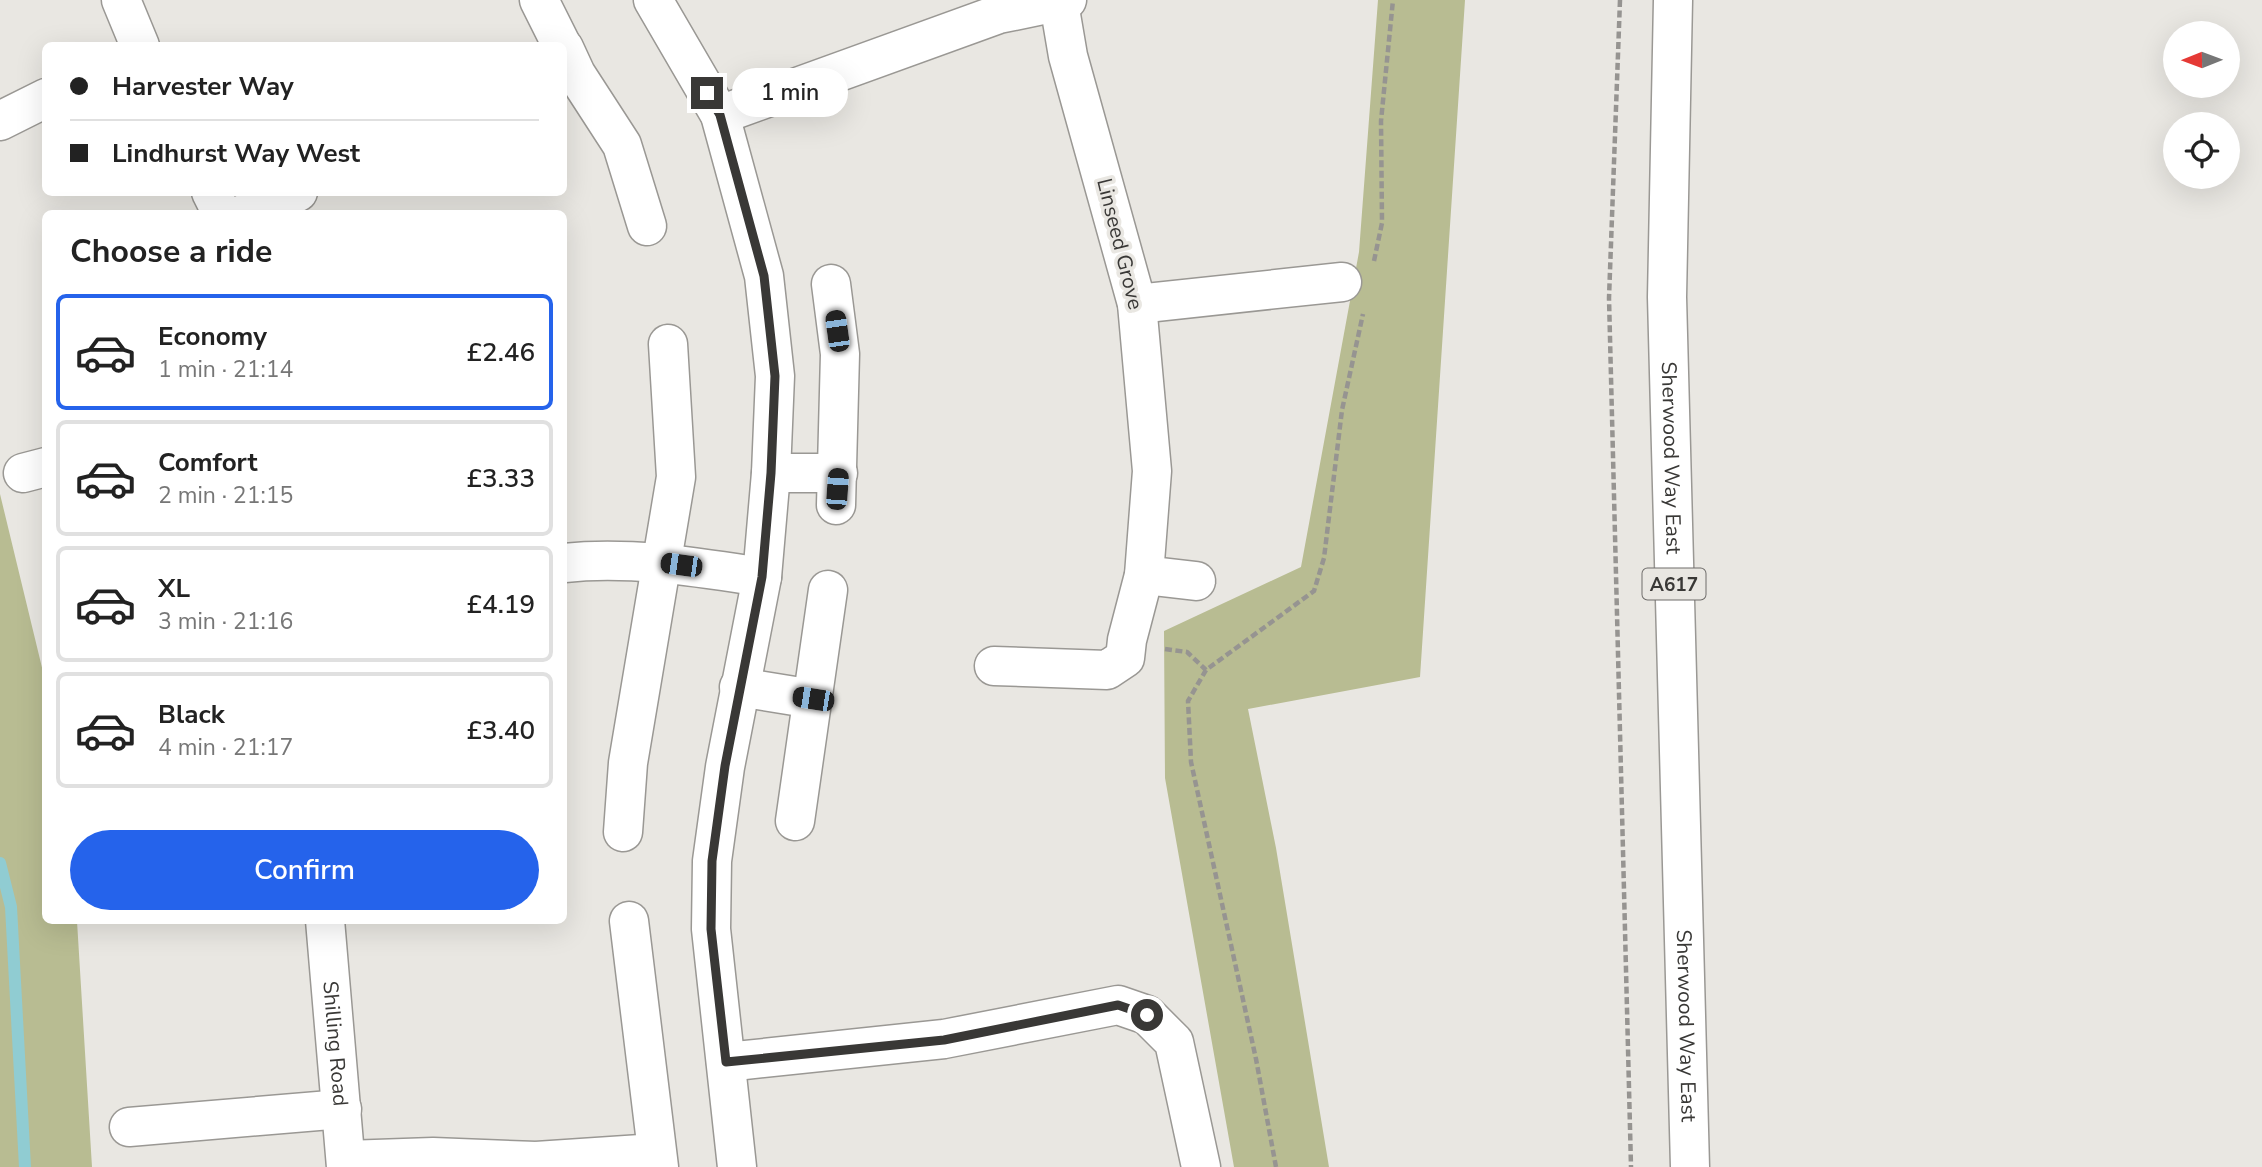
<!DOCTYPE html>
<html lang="en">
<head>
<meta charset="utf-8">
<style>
  :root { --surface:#fff; --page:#f6f6f6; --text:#222; --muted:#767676; --line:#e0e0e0; --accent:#2563eb }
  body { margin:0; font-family:"Nunito Sans",sans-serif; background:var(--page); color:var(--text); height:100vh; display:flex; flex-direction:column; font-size:26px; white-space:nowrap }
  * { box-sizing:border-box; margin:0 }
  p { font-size:23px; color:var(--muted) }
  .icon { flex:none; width:38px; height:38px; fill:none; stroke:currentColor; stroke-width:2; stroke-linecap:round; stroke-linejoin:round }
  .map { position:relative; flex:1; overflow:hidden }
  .details { position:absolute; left:42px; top:210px; width:525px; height:714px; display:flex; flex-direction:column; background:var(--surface); border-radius:10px; box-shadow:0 7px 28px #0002 }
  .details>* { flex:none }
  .top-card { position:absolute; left:42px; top:42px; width:525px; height:154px; border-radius:10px; box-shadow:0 7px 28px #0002; display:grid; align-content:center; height:154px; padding:0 28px; background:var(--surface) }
  .needle { width:46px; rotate:269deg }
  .buttons { position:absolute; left:2163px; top:21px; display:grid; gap:14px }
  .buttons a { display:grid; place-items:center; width:77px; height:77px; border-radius:50%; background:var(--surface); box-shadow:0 7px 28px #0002; font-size:35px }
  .end { position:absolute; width:32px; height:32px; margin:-16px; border:9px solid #393836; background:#fff; box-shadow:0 0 0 4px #fff }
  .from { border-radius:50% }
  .bubble { position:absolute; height:49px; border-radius:24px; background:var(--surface); box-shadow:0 7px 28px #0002; font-size:23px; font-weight:600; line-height:49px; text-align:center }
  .car { position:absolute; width:21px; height:42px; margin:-21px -10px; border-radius:9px; box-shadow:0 0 5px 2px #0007; background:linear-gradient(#222 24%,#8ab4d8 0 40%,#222 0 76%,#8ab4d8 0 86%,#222 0) }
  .top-card b { display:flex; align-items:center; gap:24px; height:66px; font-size:26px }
  .top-card b+b { border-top:2px solid var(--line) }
  .top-card i { width:18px; height:18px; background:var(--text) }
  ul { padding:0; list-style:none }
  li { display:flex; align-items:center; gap:21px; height:116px; margin:0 14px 10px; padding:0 14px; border:4px solid var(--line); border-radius:10px }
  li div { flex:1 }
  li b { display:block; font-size:26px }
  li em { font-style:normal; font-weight:600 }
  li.on { border-color:var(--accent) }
  li>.icon { width:63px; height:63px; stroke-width:1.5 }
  h2 { padding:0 28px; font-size:32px; line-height:84px }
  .button { display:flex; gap:14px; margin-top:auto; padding:14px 28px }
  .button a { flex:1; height:80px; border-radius:42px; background:var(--accent); color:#fff; font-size:28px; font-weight:600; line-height:80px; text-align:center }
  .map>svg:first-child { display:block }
  .green { fill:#b8bc92 }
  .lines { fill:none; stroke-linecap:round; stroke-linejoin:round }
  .stream { stroke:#90ccd2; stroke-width:12 }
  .minor-casing { stroke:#9a9894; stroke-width:41 }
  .highway-casing { stroke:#9a9894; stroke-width:41 }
  .path { stroke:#969491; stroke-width:4.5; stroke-dasharray:7 3.5; stroke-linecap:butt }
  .minor { stroke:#fff; stroke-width:38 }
  .highway { stroke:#fff; stroke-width:38 }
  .route { stroke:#393836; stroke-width:9 }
  .labels { text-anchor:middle; stroke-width:7; stroke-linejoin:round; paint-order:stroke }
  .shield { fill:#e9e7e2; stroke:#6e6c6a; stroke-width:2 }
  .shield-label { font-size:19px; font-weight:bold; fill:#393836 }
  .street-label { font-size:21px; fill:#393836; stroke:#e9e7e2 }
</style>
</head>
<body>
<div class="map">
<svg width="2262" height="1167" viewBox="0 0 2262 1167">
  <rect width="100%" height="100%" fill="#e9e7e2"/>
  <g class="green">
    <path d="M1378,0H1465L1420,677L1248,709L1276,848L1329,1167H1234L1165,778L1164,631L1301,567L1359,252Z"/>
    <path d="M0,494L45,680L46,920L77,921L92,1167H0Z"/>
  </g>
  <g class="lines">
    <path class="stream" d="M0,863L11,907L25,1167"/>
    <g class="minor-casing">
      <g id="minor">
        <path d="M121,0L140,46"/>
        <path d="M539,0L562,46"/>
        <path d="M653,0L720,115L764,276L775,376L771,473L762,577L725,767L712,861L711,929L737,1167"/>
        <path d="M564,48L576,74L622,145L647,226"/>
        <path d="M720,115L999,14L1067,0"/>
        <path d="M0,121L46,98"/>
        <path d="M211,192L222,214"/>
        <path d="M243,214L298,192"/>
        <path d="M831,284L840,354L836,505"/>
        <path d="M1137,304L1342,282"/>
        <path d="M23,473L46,467"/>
        <path d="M771,473H838"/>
        <path d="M564,563C630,556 696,567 762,577"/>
        <path d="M1144,575L1196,581"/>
        <path d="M994,666L1107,670L1125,658L1127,640L1144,575L1152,471L1137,304L1068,56L1059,3"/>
        <path d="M739,687L813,699"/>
        <path d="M795,821L828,590"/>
        <path d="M623,832L628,763L676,477L668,344"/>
        <path id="s1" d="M325,920L346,1167"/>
        <path d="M629,921L659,1167"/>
        <path d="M726,1062L944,1039L1118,1005L1147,1015L1174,1042L1201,1167"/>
        <path d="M129,1127L342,1109"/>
        <path d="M346,1160L433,1157L536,1161L656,1153"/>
      </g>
    </g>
    <g class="highway-casing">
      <g id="highway">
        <path id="s2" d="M1673,0L1667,297L1690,1167"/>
      </g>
    </g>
    <g class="path">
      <path d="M1620,0L1609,298L1631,1167"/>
      <path d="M1374,261L1382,223L1381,121L1393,0"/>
      <path d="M1165,649L1187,652L1206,670"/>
      <path d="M1276,1167L1256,1059L1191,762L1188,701L1206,670L1314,591L1324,558L1342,410L1363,314"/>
    </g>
    <use href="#minor" class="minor"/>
    <use href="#highway" class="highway"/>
  </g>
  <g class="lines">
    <path class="route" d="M707,93L720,115L764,276L775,376L771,473L762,577L725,766L712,861L711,929L726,1062L944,1040L1118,1005L1147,1015"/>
  </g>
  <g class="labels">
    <rect class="shield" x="1642.5" y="568.5" width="63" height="31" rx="5"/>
    <g class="shield-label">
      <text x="1674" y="591">A617</text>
    </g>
    <g class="street-label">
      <text transform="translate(1120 244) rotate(76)" y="7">Linseed Grove</text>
      <text dy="7" stroke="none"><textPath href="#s2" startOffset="458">Sherwood Way East</textPath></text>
      <text dy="7" stroke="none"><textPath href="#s2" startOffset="1026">Sherwood Way East</textPath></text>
      <text dy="7" stroke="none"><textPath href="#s1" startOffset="124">Shilling Road</textPath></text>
    </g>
  </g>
</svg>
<div class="buttons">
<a><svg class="needle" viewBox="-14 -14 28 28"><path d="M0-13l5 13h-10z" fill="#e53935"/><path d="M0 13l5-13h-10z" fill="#767676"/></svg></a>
<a><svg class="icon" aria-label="locate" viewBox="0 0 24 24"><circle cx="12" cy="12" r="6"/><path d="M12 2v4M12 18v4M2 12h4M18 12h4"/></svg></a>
</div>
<i class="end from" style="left:1147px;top:1015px"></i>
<i class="end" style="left:707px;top:93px"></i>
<div class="bubble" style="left:732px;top:68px;width:116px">1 min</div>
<i class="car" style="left:837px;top:331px;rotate:352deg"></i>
<i class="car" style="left:837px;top:489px;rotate:4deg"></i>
<i class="car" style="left:681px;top:565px;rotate:278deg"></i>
<i class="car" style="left:813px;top:699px;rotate:279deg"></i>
<div class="top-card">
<b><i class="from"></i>Harvester Way</b>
<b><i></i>Lindhurst Way West</b>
</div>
<section class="details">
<h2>Choose a ride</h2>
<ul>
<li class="on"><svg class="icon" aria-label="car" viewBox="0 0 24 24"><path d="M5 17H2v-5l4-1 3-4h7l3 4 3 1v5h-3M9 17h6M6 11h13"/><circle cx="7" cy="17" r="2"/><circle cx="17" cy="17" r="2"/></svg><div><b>Economy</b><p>1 min · 21:14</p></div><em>£2.46</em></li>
<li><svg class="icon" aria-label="car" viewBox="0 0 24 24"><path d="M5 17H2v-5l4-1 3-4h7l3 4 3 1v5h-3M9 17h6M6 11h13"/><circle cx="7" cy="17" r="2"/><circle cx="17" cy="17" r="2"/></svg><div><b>Comfort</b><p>2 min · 21:15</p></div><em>£3.33</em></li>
<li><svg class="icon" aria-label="car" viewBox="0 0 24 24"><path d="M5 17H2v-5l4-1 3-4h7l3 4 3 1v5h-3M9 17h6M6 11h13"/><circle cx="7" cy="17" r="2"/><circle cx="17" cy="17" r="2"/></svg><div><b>XL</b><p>3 min · 21:16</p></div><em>£4.19</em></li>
<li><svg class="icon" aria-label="car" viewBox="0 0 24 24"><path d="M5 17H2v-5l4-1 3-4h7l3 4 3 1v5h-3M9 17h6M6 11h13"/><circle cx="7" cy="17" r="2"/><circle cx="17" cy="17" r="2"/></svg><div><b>Black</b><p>4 min · 21:17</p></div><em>£3.40</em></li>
</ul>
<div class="button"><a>Confirm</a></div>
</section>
</div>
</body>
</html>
